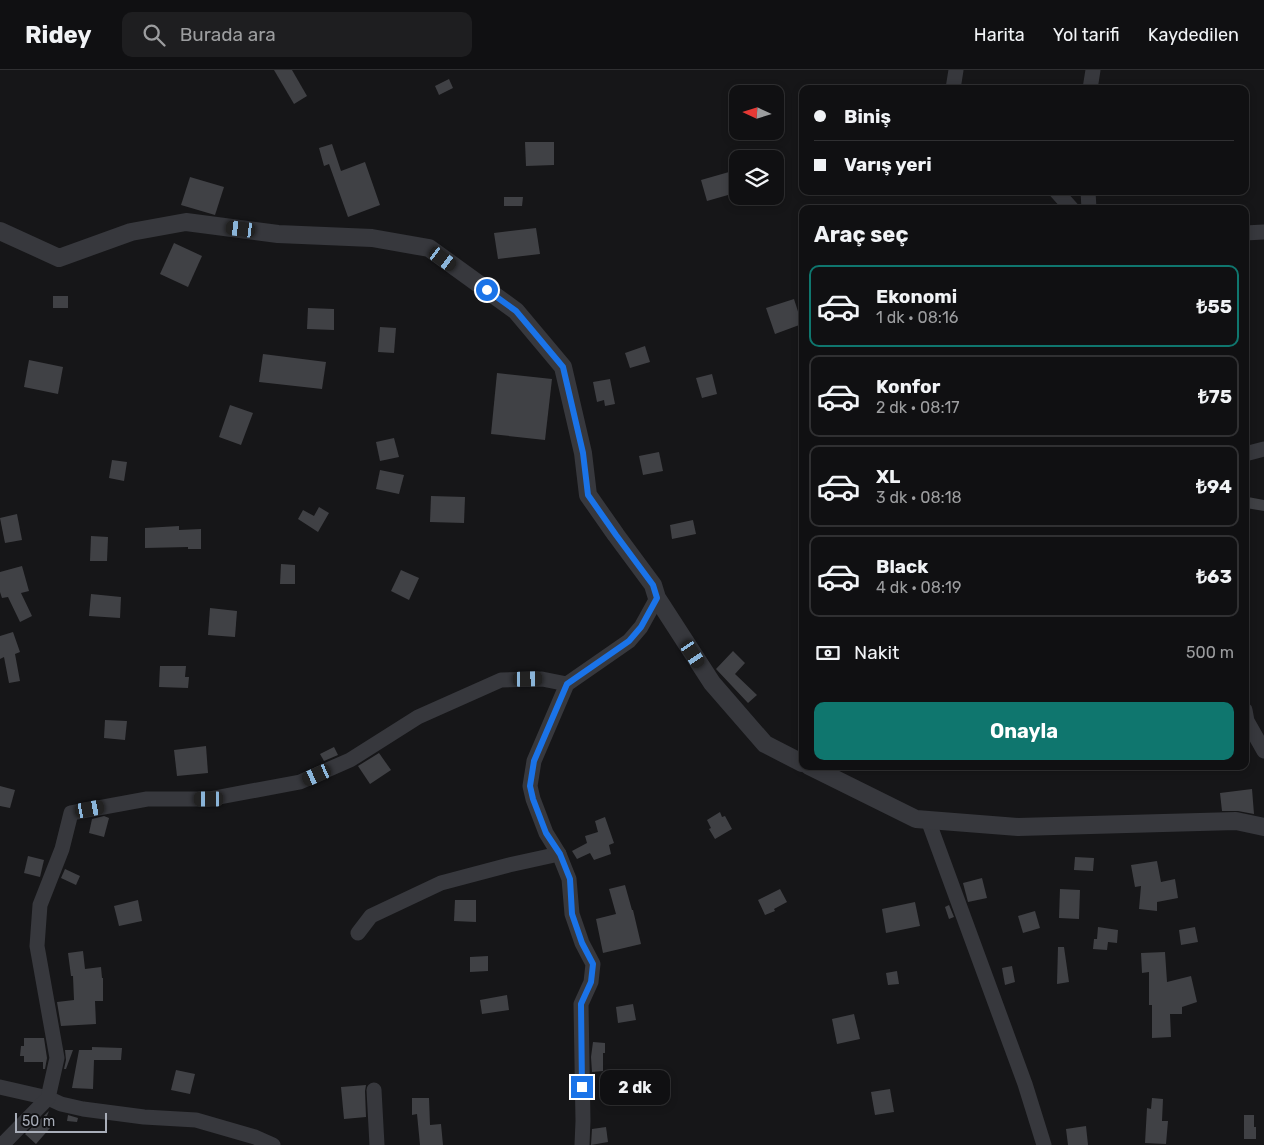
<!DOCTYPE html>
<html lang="tr">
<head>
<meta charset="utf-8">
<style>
  :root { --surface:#101012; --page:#1e1e20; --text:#f1f3f6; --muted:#9c9d9f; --line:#303032; --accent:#0f766e }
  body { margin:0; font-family:Rubik,sans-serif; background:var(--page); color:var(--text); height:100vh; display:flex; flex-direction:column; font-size:19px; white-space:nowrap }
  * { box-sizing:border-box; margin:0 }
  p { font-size:16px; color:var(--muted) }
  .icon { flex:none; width:28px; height:28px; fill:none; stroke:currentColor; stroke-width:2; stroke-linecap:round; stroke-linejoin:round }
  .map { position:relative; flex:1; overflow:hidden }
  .sheet { position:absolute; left:799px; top:135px; width:450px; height:565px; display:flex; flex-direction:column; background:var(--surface); border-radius:10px; box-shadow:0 2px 8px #0003,0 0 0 1px var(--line) }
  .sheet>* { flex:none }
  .banner { position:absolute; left:799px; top:15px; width:450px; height:110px; border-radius:10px; box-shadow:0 2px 8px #0003,0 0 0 1px var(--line); display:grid; align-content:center; height:110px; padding:0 15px; background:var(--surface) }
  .needle { width:32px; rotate:274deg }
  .tools { position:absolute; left:729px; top:15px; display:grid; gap:10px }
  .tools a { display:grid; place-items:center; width:55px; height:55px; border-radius:10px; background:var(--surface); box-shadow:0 2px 8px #0003,0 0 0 1px var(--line); font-size:25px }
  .scale { position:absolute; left:15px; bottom:12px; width:92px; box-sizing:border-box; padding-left:5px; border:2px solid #a8adb8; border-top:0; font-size:14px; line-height:18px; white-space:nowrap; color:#a8adb8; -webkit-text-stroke:4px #111113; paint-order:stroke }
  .end { position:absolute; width:22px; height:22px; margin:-11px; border:6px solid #1a73e8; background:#fff; box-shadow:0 0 0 2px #fff }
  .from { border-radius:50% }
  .bubble { position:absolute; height:35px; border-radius:10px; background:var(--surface); box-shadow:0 2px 8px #0003,0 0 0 1px var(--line); font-size:16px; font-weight:700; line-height:35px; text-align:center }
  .car { position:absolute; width:15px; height:30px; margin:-15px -8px; border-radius:6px; box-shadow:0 0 4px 1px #0007; background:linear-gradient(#222 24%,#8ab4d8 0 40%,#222 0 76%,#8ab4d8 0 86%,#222 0) }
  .banner b { display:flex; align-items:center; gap:18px; height:48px; font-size:19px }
  .banner b+b { border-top:1px solid var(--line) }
  .banner i { width:12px; height:12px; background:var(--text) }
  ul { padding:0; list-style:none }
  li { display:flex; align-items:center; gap:15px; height:82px; margin:0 10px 8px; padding:0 5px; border:2px solid var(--line); border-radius:10px }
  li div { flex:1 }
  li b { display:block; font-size:19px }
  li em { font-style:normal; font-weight:700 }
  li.active { border-color:var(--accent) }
  li>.icon { width:45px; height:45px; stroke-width:1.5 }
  h2 { padding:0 15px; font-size:22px; line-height:60px }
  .pay { display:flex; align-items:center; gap:12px; height:55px; padding:0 15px; font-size:19px }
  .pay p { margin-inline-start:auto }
  .primary-button { display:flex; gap:10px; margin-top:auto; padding:10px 15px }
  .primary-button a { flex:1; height:58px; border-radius:10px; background:var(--accent); color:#fff; font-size:20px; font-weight:700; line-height:58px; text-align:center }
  header { display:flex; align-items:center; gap:30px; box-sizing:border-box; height:70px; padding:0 25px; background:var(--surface); border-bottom:1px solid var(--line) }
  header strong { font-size:24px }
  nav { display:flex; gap:28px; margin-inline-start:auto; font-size:18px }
  .search { width:350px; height:45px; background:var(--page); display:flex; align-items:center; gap:12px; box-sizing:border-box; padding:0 18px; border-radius:10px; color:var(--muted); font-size:19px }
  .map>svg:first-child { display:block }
  .building { fill:#404145 }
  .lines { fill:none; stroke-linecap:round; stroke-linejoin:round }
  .minor { stroke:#37383d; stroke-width:15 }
  .tertiary { stroke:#37383d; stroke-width:18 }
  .route { stroke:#1a73e8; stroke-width:6 }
</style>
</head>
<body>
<header>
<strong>Ridey</strong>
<div class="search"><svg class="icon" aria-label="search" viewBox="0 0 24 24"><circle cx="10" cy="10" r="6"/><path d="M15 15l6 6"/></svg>Burada ara</div>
<nav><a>Harita</a><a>Yol tarifi</a><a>Kaydedilen</a></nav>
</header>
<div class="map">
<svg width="1264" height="1075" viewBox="0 0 1264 1075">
  <rect width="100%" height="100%" fill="#161618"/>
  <g class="building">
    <path d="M274,0H292L307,26L294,34Z"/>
    <path d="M449,9L453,18L439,25L435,16Z"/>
    <path d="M525,72H554V95L526,96Z"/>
    <path d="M332,74L341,101L365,92L380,135L348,147L329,94L324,96L319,78Z"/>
    <path d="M729,102L735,123L707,131L701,110Z"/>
    <path d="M190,107L224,117L215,145L181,135Z"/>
    <path d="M504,127H523L522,136H504Z"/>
    <path d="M536,158L540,184L498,189L494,163Z"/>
    <path d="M174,173L202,186L188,217L160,204Z"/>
    <rect x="53" y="226" width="15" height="12"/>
    <path d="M794,229L802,254L775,264L766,238Z"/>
    <path d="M308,238L334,239V260L307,259Z"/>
    <path d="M380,257L396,258L394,283L378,282Z"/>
    <path d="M645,276L650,292L630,298L625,283Z"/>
    <path d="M263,284L326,292L322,319L259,312Z"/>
    <path d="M29,290L63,297L58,324L24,317Z"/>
    <path d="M497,303L552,309L545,370L491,364Z"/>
    <path d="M712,304L717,324L702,328L696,308Z"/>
    <path d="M610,309L615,334L605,336L604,330L597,332L593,312Z"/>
    <path d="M230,335L253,343L241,375L219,367Z"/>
    <path d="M394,368L399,387L380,391L376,372Z"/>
    <path d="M659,382L663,401L643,405L639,386Z"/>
    <path d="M112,390L127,392L124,411L109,408Z"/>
    <path d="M380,400L404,405L399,424L376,419Z"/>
    <path d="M431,426L465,427L464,453L430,452Z"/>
    <path d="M1248,427L1264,430V441L1246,438Z"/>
    <path d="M319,437L329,443L318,462L298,449L303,440L314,446Z"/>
    <path d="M17,444L22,470L5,473L0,448Z"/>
    <path d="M693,450L696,464L672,469L670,455Z"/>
    <path d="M179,456V460L201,459V479H188V477L145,478V458Z"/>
    <path d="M91,466L108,467L107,491H90Z"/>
    <path d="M281,494L295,495V514H280Z"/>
    <path d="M22,496L29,521L21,523L32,546L20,552L8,527L2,528L0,522V502Z"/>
    <path d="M401,500L419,508L409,530L391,521Z"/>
    <path d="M91,524L121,527L120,548L89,546Z"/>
    <path d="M210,538L237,541L235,567L208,565Z"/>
    <path d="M13,562L20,582L15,584L20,611L9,613L4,587L0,589V566Z"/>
    <path d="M733,581L745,593L735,604L757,625L748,633L716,599Z"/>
    <path d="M160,596H186L185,607H189L188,618L159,617Z"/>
    <path d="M105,650L127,651L125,670L104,668Z"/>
    <path d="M206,676L208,703L177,706L174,680Z"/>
    <path d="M334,677L338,685L324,691L320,684Z"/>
    <path d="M379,683L391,700L370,714L358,696Z"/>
    <path d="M0,716L15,720L10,738L0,736Z"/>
    <path d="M1252,719L1254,744L1238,741H1222L1220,723Z"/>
    <path d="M720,742L722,747L725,746L732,759L715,769L709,759L711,758L707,750Z"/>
    <path d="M104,746L109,748L104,767L89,763L92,749Z"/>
    <path d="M605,747L614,773L609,775L611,784L594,790L590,783L577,789L572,781L587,773L585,766L598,762L595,751Z"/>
    <path d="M28,786L44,790L40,807L24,803Z"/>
    <path d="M1075,787L1094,788L1093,801L1074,800Z"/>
    <path d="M1157,791L1161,812L1175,809L1178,828L1157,832V841L1139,839L1141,816L1135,817L1131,795Z"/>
    <path d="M65,799L80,806L76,815L61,808Z"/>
    <path d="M982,808L987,828L968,832L963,813Z"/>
    <path d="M625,815L632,840H633L641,874L603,883L596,849L616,844L609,819Z"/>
    <path d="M780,819L787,832L774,839L775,841L765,845L758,830Z"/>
    <path d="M1060,819L1080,820L1079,849L1059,848Z"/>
    <path d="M138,830L142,851L119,856L114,836Z"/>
    <path d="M455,830H476V852L454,851Z"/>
    <path d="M915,832L920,856L886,863L882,839Z"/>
    <path d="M949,835L954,847L949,849L945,837Z"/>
    <path d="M1035,841L1040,858L1023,863L1018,846Z"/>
    <path d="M1098,857L1118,860L1117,873L1108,872L1107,880L1093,879L1094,869H1097Z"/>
    <path d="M1195,857L1198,872L1181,875L1179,860Z"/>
    <path d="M1058,877H1064L1069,912L1057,914Z"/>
    <path d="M83,881L85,899L101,897L102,908H103V931H95L96,954L61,956L57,932L74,930L73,906H71L68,883Z"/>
    <path d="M1165,882L1167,912L1191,906L1197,932L1182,937V944H1170L1171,967L1152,968V935H1149V902L1142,903L1141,883Z"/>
    <path d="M488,886V901L470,902V887Z"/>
    <path d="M1012,896L1015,912L1005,915L1002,898Z"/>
    <path d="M897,901L899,914L888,915L886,903Z"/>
    <path d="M507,925L509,940L482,944L480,930Z"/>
    <path d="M633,934L636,950L618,953L616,937Z"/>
    <path d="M854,944L860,969L837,974L832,949Z"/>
    <path d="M24,968H44L47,988L45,999H43V992H24V986H20L21,976H24Z"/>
    <path d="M593,972L605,973V983H603V1001L592,1002L591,987Z"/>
    <path d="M92,977L122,978L121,990H94L93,1019L72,1018L79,980H92Z"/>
    <path d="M65,980H73L66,999H64L66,990Z"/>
    <path d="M176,1000L195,1004L190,1024L171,1020Z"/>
    <path d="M366,1015L365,1021L366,1047L344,1049L341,1017Z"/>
    <path d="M890,1019L894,1042L875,1045L871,1022Z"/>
    <path d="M412,1028H429L430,1055L441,1054L443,1075H420L417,1044L412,1045Z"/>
    <path d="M1152,1028L1163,1029L1162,1051H1168L1166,1074L1145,1073L1147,1038L1151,1039Z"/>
    <path d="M49,1041L44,1053L50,1058L36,1074L25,1064Z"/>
    <path d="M68,1045L78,1048L77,1052L67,1051Z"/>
    <path d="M1244,1045H1254V1057H1256V1069H1244Z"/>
    <path d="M1086,1056L1088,1075H1068L1066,1059Z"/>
    <path d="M606,1057L608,1072L591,1075L592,1059Z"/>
  </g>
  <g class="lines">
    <g class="minor">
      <path d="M953,19L956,0"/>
      <path d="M1090,19L1093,0"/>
      <path d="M1056,121L1072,139"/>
      <path d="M1088,121L1089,139"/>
      <path d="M1245,163L1264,162"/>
      <path d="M1245,384L1264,379"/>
      <path d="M1245,640L1247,651L1264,681"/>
      <path d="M928,750L1025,1014L1044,1075"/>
      <path d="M358,863L371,846L441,813L509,795L559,784"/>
      <path d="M0,1017L48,1028L61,1034L83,1039L144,1047L196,1050L255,1067L273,1075"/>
      <path d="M374,1020L377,1075"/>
      <path d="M2,1075L48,1028L57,988L37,876L40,835L62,779L71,743L147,729H209L300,712L350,690L418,647L501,610L542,609L567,614"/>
      <path d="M582,1075L583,1051L581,934L591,912L593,894L582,873L572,844L569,809L559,784L546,763L533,729L530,716L534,691L567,614L629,571L641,557L657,528"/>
    </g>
    <g class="tertiary">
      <path d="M0,161L59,188L131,162L186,152L278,164L372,168L429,178L516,241L563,297L583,383L588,425L616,465L653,515L657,528L712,613L765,674L802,693"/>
      <path d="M809,696L916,749L1018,757L1236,751L1264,757"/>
    </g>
  </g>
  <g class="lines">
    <path class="route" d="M487,220L516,241L563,297L583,383L588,425L616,465L653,515L657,528L641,557L629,571L567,614L534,691L530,716L533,729L546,763L560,784L570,809L572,844L582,873L593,894L591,912L581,934L582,1017"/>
  </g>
</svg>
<div class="tools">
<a><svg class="needle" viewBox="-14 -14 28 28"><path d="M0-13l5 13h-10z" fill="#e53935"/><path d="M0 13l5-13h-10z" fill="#9c9d9f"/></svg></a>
<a><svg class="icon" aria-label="layers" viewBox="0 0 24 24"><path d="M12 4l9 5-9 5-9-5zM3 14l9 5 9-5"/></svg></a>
</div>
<div class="scale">50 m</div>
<i class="end from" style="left:487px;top:220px"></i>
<i class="end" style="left:582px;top:1017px"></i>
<div class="bubble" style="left:600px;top:1000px;width:70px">2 dk</div>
<i class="car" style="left:241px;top:159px;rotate:277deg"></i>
<i class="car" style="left:443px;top:189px;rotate:126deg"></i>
<i class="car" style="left:693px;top:584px;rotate:147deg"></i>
<i class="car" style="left:528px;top:609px;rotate:89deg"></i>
<i class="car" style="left:317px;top:705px;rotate:246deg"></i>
<i class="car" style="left:209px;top:729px;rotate:270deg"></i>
<i class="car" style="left:90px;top:739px;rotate:80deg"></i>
<div class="banner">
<b><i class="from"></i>Biniş</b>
<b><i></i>Varış yeri</b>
</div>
<section class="sheet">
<h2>Araç seç</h2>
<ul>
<li class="active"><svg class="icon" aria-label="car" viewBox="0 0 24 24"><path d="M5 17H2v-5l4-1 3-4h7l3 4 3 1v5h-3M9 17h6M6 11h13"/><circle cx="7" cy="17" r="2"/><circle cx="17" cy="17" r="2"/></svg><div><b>Ekonomi</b><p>1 dk · 08:16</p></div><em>₺55</em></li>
<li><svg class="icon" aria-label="car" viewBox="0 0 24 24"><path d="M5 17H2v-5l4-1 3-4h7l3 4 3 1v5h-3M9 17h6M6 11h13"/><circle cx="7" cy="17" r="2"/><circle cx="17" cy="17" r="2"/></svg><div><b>Konfor</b><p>2 dk · 08:17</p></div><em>₺75</em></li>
<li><svg class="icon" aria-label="car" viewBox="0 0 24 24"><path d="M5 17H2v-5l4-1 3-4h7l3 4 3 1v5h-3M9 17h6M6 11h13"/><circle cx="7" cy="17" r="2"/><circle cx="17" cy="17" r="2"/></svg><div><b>XL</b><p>3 dk · 08:18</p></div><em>₺94</em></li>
<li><svg class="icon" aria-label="car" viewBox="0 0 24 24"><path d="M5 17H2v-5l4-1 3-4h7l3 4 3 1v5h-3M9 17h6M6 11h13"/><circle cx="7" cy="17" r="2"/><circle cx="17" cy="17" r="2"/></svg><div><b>Black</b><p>4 dk · 08:19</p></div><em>₺63</em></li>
</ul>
<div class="pay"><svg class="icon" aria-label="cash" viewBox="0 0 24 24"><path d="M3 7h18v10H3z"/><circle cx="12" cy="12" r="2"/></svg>Nakit<p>500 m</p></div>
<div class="primary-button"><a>Onayla</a></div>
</section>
</div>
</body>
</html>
